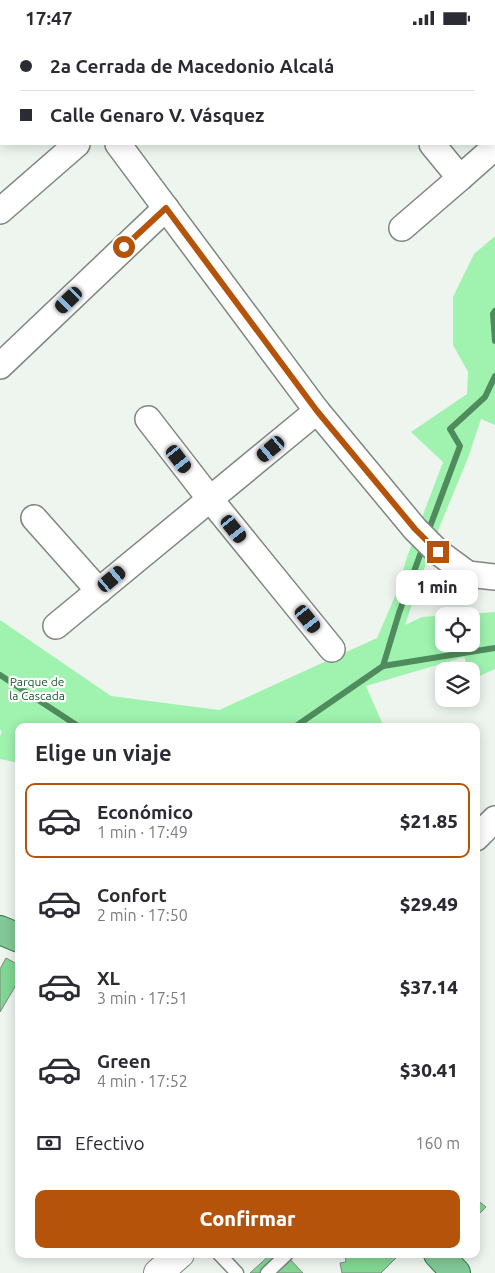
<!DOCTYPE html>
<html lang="es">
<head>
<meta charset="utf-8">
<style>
  :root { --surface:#fff; --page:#f7f7f7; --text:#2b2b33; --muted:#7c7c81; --line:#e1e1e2; --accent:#b45309 }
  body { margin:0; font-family:Ubuntu,sans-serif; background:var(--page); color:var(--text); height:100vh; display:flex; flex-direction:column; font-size:19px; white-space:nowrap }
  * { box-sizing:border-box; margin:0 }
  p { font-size:16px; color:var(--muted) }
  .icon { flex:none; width:28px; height:28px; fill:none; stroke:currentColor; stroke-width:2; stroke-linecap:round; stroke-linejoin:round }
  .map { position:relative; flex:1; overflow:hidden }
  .side { position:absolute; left:15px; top:688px; width:465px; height:535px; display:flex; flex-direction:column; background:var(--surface); border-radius:10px; box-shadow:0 2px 12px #0003 }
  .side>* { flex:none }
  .hud { position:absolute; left:0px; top:0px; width:495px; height:110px; box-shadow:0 2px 12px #0003; display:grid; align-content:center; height:110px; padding:0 20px; background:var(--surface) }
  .controls { position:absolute; left:435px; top:572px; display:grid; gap:10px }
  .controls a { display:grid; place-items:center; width:45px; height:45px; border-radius:10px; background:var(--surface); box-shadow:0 2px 12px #0003; font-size:25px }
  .end { position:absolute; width:22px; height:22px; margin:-11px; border:6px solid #b45309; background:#fff; box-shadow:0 0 0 2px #fff }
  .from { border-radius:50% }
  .bubble { position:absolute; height:35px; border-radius:10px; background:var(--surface); box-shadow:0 2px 12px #0003; font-size:16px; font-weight:800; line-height:35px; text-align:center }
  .car { position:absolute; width:15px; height:30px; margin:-15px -8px; border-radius:6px; box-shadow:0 0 4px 1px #0007; background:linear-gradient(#222 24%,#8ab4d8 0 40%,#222 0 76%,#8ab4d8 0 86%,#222 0) }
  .hud b { display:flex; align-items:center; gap:18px; height:48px; font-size:19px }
  .hud b+b { border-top:1px solid var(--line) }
  .hud i { width:12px; height:12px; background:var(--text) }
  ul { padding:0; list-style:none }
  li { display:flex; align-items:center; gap:15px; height:75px; margin:0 10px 8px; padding:0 10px; border:2px solid transparent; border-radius:10px }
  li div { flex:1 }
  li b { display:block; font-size:19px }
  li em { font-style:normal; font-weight:800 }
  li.selected { border-color:var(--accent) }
  li>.icon { width:45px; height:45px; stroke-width:1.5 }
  h2 { padding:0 20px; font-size:22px; line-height:60px }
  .pay { display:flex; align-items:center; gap:12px; height:55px; padding:0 20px; font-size:19px }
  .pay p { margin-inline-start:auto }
  .button { display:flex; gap:10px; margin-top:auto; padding:10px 20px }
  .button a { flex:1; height:58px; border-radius:10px; background:var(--accent); color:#fff; font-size:20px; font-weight:800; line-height:58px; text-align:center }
  .status { display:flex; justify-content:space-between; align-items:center; height:35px; padding:0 25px; background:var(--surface); direction:ltr }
  .status svg { height:14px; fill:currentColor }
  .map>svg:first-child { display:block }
  .green { fill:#9ff3af; fill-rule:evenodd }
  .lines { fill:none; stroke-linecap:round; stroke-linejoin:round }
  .stream { stroke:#4f8b5c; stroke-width:6 }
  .building { fill:#81d792; stroke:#7f857f }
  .service-casing { stroke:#7f8680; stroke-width:15 }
  .minor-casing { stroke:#7f8680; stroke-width:28 }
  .tertiary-casing { stroke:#7f8680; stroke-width:30 }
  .primary-casing { stroke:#27743d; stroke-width:30 }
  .service { stroke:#fff; stroke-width:12 }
  .minor { stroke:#fff; stroke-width:25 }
  .tertiary { stroke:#fff; stroke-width:28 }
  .primary { stroke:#82c897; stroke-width:28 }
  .route { stroke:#b45309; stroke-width:6 }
  .labels { text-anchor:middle; stroke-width:4.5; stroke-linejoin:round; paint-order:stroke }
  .park-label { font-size:12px; fill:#19562a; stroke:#fff }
</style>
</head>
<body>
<div class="status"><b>17:47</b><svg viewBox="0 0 49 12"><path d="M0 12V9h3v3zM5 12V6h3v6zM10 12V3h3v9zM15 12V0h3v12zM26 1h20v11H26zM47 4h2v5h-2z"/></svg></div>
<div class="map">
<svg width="495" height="1238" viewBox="0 0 495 1238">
  <rect width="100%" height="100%" fill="#eef5ef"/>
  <path class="green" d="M495,201V390L481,384L468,423L434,505L405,590L422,582L495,577V634L473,644L464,622L366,651L383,690L380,691H19V728L0,724V701L2,696L0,695V585L111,661L219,675L377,603L396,559L407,522L443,427L411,397L467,359L468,337L453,310V262L474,219ZM444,581H471V609H444Z"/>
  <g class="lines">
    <g class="stream">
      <path d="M495,276L493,279L495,306"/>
      <path d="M428,497L460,411L450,394L485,362L495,341"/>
      <path d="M383,631L399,578L424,509"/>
      <path d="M0,640L78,691"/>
      <path d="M296,691L383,631L495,613"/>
    </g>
  </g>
  <g class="building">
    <path d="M6,923L19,930V945L0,977V934Z"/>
    <path d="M476,1164L486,1172L476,1182Z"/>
    <path d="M271,1219H285L303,1238H250Z"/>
    <path d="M345,1219H400L381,1238H342L340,1228L346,1227Z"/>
  </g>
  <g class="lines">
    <g class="service-casing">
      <g id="service">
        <path d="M138,0L139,1"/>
        <path d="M154,1L155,0"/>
        <path d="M219,1219L237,1238"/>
        <path d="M267,1238L287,1219"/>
      </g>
    </g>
    <g class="minor-casing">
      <g id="minor">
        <path d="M48,0L49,1"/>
        <path d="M340,0L341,1"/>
        <path d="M213,1L215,0"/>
        <path d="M118,109L317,376L415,494L438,517L468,539L495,542"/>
        <path d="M432,109L460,143L495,112"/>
        <path d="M0,176L77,109"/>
        <path d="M402,193L460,143"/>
        <path d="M0,331L166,173"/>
        <path d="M148,384L210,464L332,614"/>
        <path d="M34,483L99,556"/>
        <path d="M56,591L317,376"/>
        <path d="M476,803L495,784"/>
      </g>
    </g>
    <g class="tertiary-casing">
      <path id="tertiary" d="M158,1238L180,1219"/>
    </g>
    <g class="primary-casing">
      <g id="primary">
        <path d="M0,895L19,903"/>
        <path d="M438,1219L456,1238"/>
      </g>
    </g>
    <use href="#service" class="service"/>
    <use href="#minor" class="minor"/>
    <use href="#tertiary" class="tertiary"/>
    <use href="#primary" class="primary"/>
  </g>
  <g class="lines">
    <path class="route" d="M124,212L166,173L317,376L415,494L438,517"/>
  </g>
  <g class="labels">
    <g class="park-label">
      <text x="37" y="651">Parque de<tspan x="37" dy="14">la Cascada</tspan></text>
    </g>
  </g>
</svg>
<div class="controls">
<a><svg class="icon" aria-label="locate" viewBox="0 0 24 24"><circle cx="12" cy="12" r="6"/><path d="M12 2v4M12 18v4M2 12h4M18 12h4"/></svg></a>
<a><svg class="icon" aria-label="layers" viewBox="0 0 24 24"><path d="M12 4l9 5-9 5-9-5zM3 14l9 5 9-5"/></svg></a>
</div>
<i class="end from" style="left:124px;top:212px"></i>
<i class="end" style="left:438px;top:517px"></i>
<div class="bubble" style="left:396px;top:535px;width:82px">1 min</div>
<i class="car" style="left:69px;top:265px;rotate:226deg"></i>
<i class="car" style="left:271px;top:414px;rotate:230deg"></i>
<i class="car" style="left:179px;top:424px;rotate:143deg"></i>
<i class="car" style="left:234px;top:494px;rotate:141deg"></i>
<i class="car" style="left:112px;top:544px;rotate:50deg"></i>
<i class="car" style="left:308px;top:584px;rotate:141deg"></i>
<div class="hud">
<b><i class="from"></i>2a Cerrada de Macedonio Alcalá</b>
<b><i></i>Calle Genaro V. Vásquez</b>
</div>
<section class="side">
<h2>Elige un viaje</h2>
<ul>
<li class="selected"><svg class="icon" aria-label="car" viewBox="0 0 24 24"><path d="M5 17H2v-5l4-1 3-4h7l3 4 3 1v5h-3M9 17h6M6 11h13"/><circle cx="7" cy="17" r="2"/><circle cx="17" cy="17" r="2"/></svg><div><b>Económico</b><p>1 min · 17:49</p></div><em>$21.85</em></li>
<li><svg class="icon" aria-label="car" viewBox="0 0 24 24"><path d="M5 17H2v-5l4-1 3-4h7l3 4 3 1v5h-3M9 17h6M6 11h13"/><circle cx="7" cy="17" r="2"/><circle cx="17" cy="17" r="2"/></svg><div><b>Confort</b><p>2 min · 17:50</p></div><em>$29.49</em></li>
<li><svg class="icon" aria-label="car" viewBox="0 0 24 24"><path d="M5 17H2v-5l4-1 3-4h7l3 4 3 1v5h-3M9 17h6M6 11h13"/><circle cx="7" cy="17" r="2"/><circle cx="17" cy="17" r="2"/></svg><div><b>XL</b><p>3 min · 17:51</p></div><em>$37.14</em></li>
<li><svg class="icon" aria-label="car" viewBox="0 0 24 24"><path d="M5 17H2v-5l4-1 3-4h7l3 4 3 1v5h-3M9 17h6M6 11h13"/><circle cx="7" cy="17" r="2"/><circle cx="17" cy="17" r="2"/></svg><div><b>Green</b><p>4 min · 17:52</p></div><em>$30.41</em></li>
</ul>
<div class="pay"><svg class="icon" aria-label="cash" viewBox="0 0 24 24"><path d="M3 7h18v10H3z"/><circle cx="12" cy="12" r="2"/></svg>Efectivo<p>160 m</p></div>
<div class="button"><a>Confirmar</a></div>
</section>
</div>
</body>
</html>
